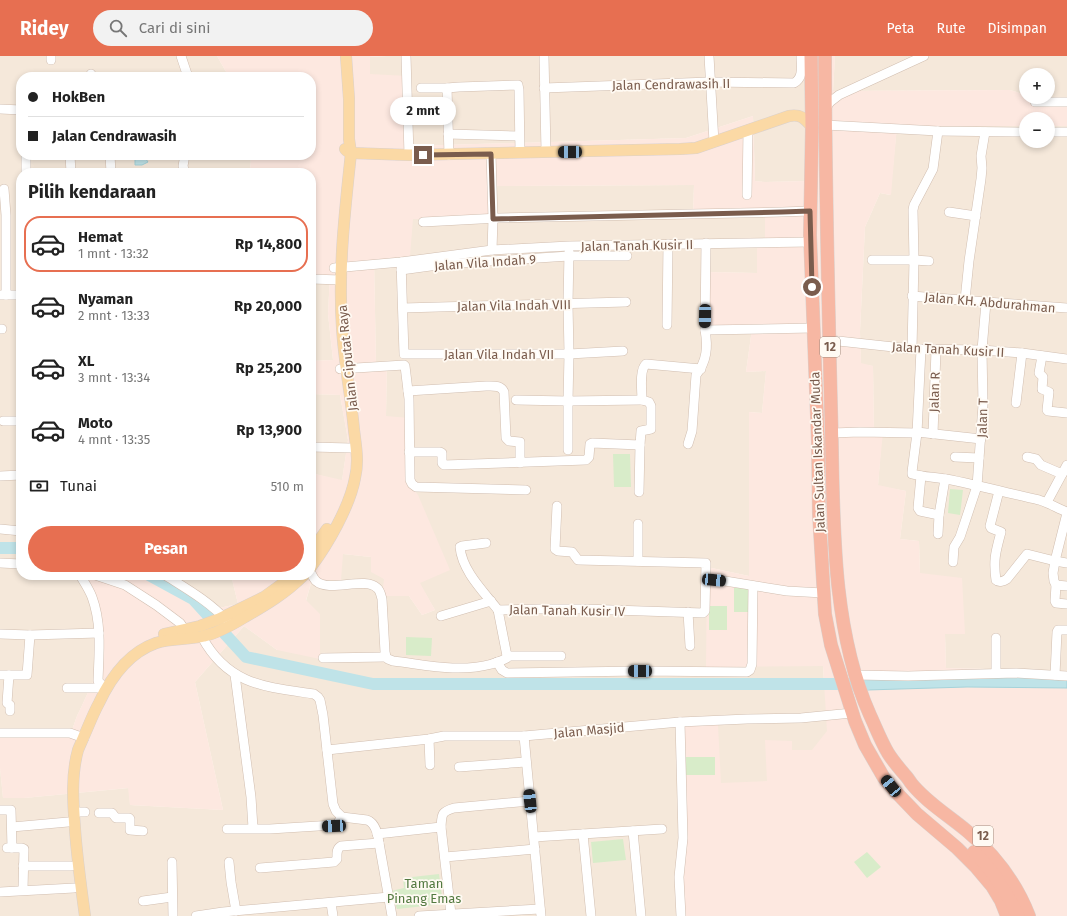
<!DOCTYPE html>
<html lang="id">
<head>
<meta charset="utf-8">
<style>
  :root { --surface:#fff; --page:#f2f2f2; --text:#222; --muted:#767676; --line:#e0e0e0; --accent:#e76f51 }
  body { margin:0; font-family:"Fira Sans",sans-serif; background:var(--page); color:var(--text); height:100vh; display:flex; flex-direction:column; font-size:15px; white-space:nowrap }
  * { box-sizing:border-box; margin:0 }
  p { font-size:13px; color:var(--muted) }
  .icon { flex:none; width:22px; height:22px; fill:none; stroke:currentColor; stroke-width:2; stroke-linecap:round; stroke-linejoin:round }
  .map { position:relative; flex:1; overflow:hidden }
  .panel { position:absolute; left:16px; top:112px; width:300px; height:412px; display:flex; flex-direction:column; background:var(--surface); border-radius:16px; box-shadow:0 2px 6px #0003 }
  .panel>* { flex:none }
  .hud { position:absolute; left:16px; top:16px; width:300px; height:88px; border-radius:16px; box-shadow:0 2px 6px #0003; display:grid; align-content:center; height:88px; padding:0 12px; background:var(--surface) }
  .controls { position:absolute; left:1019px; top:12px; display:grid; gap:8px }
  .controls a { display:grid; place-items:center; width:36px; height:36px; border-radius:50%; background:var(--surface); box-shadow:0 2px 6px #0003; font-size:20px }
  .end { position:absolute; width:18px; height:18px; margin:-9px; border:5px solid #7a5c4d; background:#fff; box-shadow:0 0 0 2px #fff }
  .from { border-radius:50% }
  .bubble { position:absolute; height:28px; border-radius:14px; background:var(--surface); box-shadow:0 2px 6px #0003; font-size:13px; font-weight:700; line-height:28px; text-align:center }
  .car { position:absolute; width:12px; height:24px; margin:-12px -6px; border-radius:5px; box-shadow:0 0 3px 1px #0007; background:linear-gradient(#222 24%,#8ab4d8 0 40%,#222 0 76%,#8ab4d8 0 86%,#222 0) }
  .hud b { display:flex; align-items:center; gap:14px; height:38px; font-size:15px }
  .hud b+b { border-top:1px solid var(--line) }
  .hud i { width:10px; height:10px; background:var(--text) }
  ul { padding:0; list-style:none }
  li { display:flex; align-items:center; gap:12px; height:56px; margin:0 8px 6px; padding:0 4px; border:2px solid transparent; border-radius:16px }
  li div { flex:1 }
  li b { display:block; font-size:15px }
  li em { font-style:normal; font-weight:700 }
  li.selected { border-color:var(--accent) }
  li>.icon { width:36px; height:36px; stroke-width:1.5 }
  h2 { padding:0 12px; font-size:18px; line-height:48px }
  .pay { display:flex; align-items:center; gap:10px; height:44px; padding:0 12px; font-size:15px }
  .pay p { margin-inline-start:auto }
  .button { display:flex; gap:8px; margin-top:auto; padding:8px 12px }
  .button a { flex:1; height:46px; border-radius:24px; background:var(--accent); color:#fff; font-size:16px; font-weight:700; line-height:46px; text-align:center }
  header { display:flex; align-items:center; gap:24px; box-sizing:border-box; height:56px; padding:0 20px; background:var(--accent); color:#fff }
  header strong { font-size:19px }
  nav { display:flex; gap:22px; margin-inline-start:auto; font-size:14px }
  .search { width:280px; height:36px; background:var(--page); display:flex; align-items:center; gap:10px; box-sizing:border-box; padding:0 14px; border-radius:22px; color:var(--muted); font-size:15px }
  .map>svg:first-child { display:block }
  .residential { fill:#f5e8da }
  .commercial { fill:#fde8e0 }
  .green { fill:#d8ecc9 }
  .water { fill:#bfe3e8; stroke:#a5d3da }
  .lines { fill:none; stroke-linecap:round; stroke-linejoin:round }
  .river { stroke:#bfe3e8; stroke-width:12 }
  .minor-casing { stroke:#d1beb0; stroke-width:10 }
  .major-casing { stroke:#dad1cd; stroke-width:12 }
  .highway-casing { stroke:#dad1cd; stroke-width:14 }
  .minor { stroke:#fff; stroke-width:9 }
  .major { stroke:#fbd9a5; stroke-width:11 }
  .highway { stroke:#f7b7a3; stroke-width:13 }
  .route { stroke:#7a5c4d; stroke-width:5 }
  .labels { text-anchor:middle; stroke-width:3.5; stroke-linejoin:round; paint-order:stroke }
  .shield { fill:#fffaf3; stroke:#a28b7f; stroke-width:1 }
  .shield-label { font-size:12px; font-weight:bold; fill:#7a5c4d }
  .street-label { font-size:13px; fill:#7a5c4d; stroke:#fffaf3 }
  .park-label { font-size:13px; fill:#537a41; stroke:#fffaf3 }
</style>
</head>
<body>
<header>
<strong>Ridey</strong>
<div class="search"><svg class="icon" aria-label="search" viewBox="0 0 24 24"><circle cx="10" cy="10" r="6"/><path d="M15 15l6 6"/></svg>Cari di sini</div>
<nav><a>Peta</a><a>Rute</a><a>Disimpan</a></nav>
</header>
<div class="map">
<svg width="1067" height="860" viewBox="0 0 1067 860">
  <rect width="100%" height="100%" fill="#fdf6ec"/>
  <g class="residential">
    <path d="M0,0H217L229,21H21V99H251L250,117H21V519H85L95,543L100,611L77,660L72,674L0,675Z"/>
    <path d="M387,0H805L807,125L765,126L755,125L753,60L686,82L409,90L370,19V1Z"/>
    <path d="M835,0H1067V42H1035L1031,41H1048V19H1026V39L1010,34L833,35Z"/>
    <path d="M897,70H1026V85H1048V70H1067V615L946,612L945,578H964L920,517L919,485L900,483L906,435L878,430L882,376H874L873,310L861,308L860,276L865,171L880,137L890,139Z"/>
    <path d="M694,129L693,158L765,155V184H757V217L708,216L752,273L746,316L766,315L762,357L749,356V520L707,511L823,610L824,627L1067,860H0V712L3,742H24L129,732L130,749L223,754L195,626L244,570L277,594L306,545L312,524L343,498L371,501L384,523L409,540L422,559L435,554L419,527L408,427L386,360L387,308L376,307L374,203L413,163L497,162V130Z"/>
    <path d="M330,218L328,258L333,304L311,305V220Z"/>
    <path d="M311,338L340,339L348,384L342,425L311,417Z"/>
    <path d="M162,519H213L215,520L231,519L238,548L214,553Z"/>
  </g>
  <path class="commercial" d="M217,0H387L370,1V18L408,20L409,90L686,82L753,60L755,125L765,126L806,125L805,0H835L833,35L1010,34L1026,39V41H1031L1035,42H1067V70H1048V63H1026V70H897L891,139L880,137L865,171L860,276L861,307L873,310L874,376L883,375L878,429L906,435L900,483L919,485L920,517L962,522L965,578H945L946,612L1067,615V860H682L679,668L718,669L721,727L767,725L765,684L792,685V694H812L827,675L823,610L706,611L707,511L749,520V356L762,357L766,315L746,316L752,273H708L707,216L757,217V184L765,183V155L693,159L694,129L497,130V162L413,163L410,200L374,204L376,307L387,308L386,360L409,362L408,427L418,439L450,514L420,527L435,554L422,559L409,540H382L384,523L371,516V501L343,498L341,524H312L306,544L320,558V603L277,594L244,570L195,626L223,754L130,749L128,732L24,742H3L0,712V675L72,674L77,660L100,611L95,543L85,519H162L214,553L238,548L231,519H311V417L342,424L348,384L340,339L311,338V305L333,304L328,258L330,219L311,220V117H250L251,99H311V21H229Z"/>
  <g class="green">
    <path d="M613,398H630L631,431H614Z"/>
    <path d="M950,433L963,434L960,459L948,457Z"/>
    <rect x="734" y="532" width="18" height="24"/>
    <rect x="709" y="550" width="18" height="24"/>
    <path d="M406,581L432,582L431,600L406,599Z"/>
    <rect x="685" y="701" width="30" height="18"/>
    <path d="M623,783L626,804L593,807L591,786Z"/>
    <path d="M867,796L881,811L867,822L854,806Z"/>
    <path d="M439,818L443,848L397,853L391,835L404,832L403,822Z"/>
  </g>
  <g class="water">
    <path d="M135,99H143L148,106L142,109H135Z"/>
    <path d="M996,619L1067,622V632L967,631L867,634L862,622Z"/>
  </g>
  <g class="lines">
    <g class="river">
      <path d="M0,492H21"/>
      <path d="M149,519L193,543L246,601L373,628H867"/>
    </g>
    <g class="minor-casing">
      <g id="minor">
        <path d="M51,0V4"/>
        <path d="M181,0L188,21"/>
        <path d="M406,0L409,99"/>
        <path d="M544,0L546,96"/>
        <path d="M709,0L714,86"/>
        <path d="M91,18V21"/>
        <path d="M421,32H447L459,31L518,29L519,34L520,97"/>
        <path d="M447,32L449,99"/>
        <path d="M544,32L710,26L794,27C804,22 801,9 801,0"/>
        <path d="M1035,46H1067"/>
        <path d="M0,53L21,54"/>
        <path d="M825,53L830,46L839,39L924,0"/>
        <path d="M825,69L938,75L1026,76"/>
        <path d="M1048,76H1067"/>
        <path d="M448,78L519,80"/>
        <path d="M491,98L493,163L492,194"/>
        <path d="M70,99L71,117"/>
        <path d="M110,99L111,117"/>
        <path d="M26,117V99"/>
        <path d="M185,117L183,110L185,99"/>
        <path d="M4,133L6,159V239"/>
        <path d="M747,139L748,74"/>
        <path d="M949,156L976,160"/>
        <path d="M423,166L499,162L782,156L810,155"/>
        <path d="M706,187L705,274L813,272"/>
        <path d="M569,196L568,248L569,298L623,295"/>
        <path d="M872,204H914L929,205"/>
        <path d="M401,206L404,298H569L568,345L642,344"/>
        <path d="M334,212L401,206L492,194L569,190L810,186"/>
        <path d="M401,214L445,208L569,200H627"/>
        <path d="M311,223L341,224"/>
        <path d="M0,239H21"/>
        <path d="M912,240L986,246L1067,252"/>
        <path d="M965,244L969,205L981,123L982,112L981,100L985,76"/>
        <path d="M403,252L626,246"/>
        <path d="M667,269L668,188"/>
        <path d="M0,273H2"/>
        <path d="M829,284L912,293L982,294L1022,297L1067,303"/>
        <path d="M912,293L914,204L913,154L914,149L933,113L938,75"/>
        <path d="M921,293L917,377L912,416V418C924,421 935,421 946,423C977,429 1008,437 1039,444C1049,447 1057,452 1067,456"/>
        <path d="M1042,300L1039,317L1043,321L1042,333L1049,336L1047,354L1048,355L1067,357"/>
        <path d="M340,313L404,309L405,310L409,343L410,424L412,428L416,431L526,434"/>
        <path d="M408,335L486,330C494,330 501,329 504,336L506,382L509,385L520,386V407"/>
        <path d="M516,344L568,345V394"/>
        <path d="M1016,347L1022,297"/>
        <path d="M3,365H21"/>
        <path d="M917,376L981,383"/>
        <path d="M832,377L860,376L917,377"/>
        <path d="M933,378L936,294"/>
        <path d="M688,388L692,375L696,319C707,305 708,291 705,274"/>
        <path d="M311,391L351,392"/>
        <path d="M409,396H440L442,397V407L444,409L586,404L589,401L590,388L592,387L640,389L641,375L651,373V350L649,346L642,344C642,335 639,314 646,308L701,313"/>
        <path d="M955,401L979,402"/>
        <path d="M1027,401L1036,403L1041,409L1062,418"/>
        <path d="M0,420L21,419"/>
        <path d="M921,420L918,452L920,455L939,459L938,478"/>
        <path d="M999,435L990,470L991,472L1001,476C996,495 993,503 996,524C999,527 1004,525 1007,523L1027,498L1055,505L1067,507"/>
        <path d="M639,436L640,389"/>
        <path d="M1047,446L1067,409"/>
        <path d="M1067,457L1055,505L1053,517L1054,525L1056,529L1055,545L1056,547L1067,548"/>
        <path d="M939,459L945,423"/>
        <path d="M638,468V505"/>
        <path d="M0,473L21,475"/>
        <path d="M486,487L462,490L460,491C462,515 484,536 498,554"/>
        <path d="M953,506L954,491L960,481L977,430L983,349L982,294L986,246"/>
        <path d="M0,507L21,508"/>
        <path d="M311,517C312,519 314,523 316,525C329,537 365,520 377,532C380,534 381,539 382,543L385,596L386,601L388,603L393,605C427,609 458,617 492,608C497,606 502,605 507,602V600L498,554L539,553H583L703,557L705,555L706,507L578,504L572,496L558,495L555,493L557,450"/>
        <path d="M80,519C84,526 89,533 92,541C102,568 99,597 98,625L102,629"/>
        <path d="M95,519L125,529L156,549L180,567L185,574"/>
        <path d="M165,519C187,533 210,546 227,565"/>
        <path d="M706,524L725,525L787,535L823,537"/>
        <path d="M1056,529L1067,530"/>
        <path d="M688,556L690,590"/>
        <path d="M441,560L491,545"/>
        <path d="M0,578L30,579L99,577"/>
        <path d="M202,581C228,629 265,631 314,638L318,641L320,644L323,659L333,748L336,755L342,761L367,764C376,767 378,779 379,787L392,860"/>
        <path d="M996,582V617"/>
        <path d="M507,600H561"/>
        <path d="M323,602L386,601"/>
        <path d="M497,606L502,614L507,617L640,615L747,616L750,614L752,608L753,530"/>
        <path d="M0,619H27L30,579"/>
        <path d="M9,619L7,647L10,649V655"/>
        <path d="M235,619L251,741L253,772"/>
        <path d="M856,619L908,620L1016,617L1067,620"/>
        <path d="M1055,619L1057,576L1058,574H1067"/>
        <path d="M67,632H100"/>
        <path d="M680,666L683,782L679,821L681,860"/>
        <path d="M0,677H70L84,682"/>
        <path d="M524,680L541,860"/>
        <path d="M429,683L430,709"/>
        <path d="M327,694L429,683L444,680H524L680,666L747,663L801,662L852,657"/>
        <path d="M459,711L526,706"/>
        <path d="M0,754H11L12,792H7"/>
        <path d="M74,756H85"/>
        <path d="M99,757H112L116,762H129L130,763V774L143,775"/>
        <path d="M12,771L68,766"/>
        <path d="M227,773H270L334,769L337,768L342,761"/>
        <path d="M633,775L641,860"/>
        <path d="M377,778L441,771"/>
        <path d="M583,778L591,860"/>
        <path d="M534,781L662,773"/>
        <path d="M12,792H22L24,793L23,834"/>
        <path d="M445,801L535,793"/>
        <path d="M172,806L173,860"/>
        <path d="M229,806L231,826L236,855"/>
        <path d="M23,810H71"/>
        <path d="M260,812L334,806L337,803C337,798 336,793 341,790L379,787"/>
        <path d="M0,836L74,832"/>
        <path d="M143,845L172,841"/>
        <path d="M331,847L333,860"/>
        <path d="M451,858L441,771C442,758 441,756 454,752L530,745"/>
        <path d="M196,860L223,856L389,841"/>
        <path d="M419,860L540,853"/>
      </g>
    </g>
    <g class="major-casing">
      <g id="major">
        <path d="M345,93L347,95L351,97L409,99L680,93L696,92L789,60C801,58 804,62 812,71"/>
        <path d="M311,496L327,473"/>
        <path d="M311,511C328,488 350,450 355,422C359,406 356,390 354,374C351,340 344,306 342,272C338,213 345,154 351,97L349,83V43L346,0"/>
        <path d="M164,578L200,570L219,563L264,541L286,525L292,519"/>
        <path d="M85,860C81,831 77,802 75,773C73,747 71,719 78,694C80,689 82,685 84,680C89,669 93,658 99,647C111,621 128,597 156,587C171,582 188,584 204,580C218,577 232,569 245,561C266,549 286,537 304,519"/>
      </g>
    </g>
    <g class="highway-casing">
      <g id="highway">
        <path d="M811,0L812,71L810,179L818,386L819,458L825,558L831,589L855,665L865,689L884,722L895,735L917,758L957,792L976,811L992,830L1001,845L1007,860"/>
        <path d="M825,0C825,118 828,235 831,353C834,453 829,567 870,659C876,672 881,685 888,697C893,705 899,712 905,719C907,721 909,724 911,727C926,746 948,759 967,775C994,798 1016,826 1029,860"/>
        <path d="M974,796C992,813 1007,837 1018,860"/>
      </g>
    </g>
    <use href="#minor" class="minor"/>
    <use href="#major" class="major"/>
    <use href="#highway" class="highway"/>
  </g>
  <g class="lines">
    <path class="route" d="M423,99L491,98L493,163L782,156L810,155L812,231"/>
  </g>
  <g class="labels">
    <g class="shield">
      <rect x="820" y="281" width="20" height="20" rx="3"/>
      <rect x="973" y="770" width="20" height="20" rx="3"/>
    </g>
    <g class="shield-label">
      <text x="830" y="295">12</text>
      <text x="983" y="784">12</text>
    </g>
    <g class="street-label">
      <text transform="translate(671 28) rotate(-1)" y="5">Jalan Cendrawasih II</text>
      <text transform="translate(637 189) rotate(-1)" y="5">Jalan Tanah Kusir II</text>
      <text transform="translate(485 206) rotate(-4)" y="5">Jalan Vila Indah 9</text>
      <text transform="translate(990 246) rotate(5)" y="5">Jalan KH. Abdurahman</text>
      <text transform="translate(514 249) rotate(-1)" y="5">Jalan Vila Indah VIII</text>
      <text transform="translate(948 293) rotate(3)" y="5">Jalan Tanah Kusir II</text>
      <text x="499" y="303">Jalan Vila Indah VII</text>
      <text transform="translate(347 302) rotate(-96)" y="5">Jalan Ciputat Raya</text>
      <text transform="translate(934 336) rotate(-88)" y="5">Jalan R</text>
      <text transform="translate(982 362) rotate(-88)" y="5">Jalan T</text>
      <text transform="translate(817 396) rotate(-92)" y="5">Jalan Sultan Iskandar Muda</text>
      <text transform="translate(567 554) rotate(1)" y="5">Jalan Tanah Kusir IV</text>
      <text transform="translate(589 674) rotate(-5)" y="5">Jalan Masjid</text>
    </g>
    <g class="park-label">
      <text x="424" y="832">Taman<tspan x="424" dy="15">Pinang Emas</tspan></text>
    </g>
  </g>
</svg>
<div class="controls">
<a>+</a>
<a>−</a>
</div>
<i class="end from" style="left:812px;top:231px"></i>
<i class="end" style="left:423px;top:99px"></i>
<div class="bubble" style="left:390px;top:41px;width:66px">2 mnt</div>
<i class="car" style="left:570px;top:96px;rotate:269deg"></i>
<i class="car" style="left:705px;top:260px;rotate:181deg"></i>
<i class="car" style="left:714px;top:524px;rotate:95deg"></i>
<i class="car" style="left:640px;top:615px;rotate:270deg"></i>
<i class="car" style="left:891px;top:730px;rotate:321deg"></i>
<i class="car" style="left:530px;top:745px;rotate:354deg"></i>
<i class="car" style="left:334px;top:770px;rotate:267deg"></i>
<div class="hud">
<b><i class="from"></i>HokBen</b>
<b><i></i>Jalan Cendrawasih</b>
</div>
<section class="panel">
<h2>Pilih kendaraan</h2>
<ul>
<li class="selected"><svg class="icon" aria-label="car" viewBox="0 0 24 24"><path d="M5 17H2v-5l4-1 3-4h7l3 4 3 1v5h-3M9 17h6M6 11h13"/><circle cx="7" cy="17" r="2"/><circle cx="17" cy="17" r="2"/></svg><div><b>Hemat</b><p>1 mnt · 13:32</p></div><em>Rp 14,800</em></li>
<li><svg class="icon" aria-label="car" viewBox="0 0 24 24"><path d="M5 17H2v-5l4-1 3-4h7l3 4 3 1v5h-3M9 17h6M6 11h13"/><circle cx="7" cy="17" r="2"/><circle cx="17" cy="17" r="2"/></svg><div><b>Nyaman</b><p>2 mnt · 13:33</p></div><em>Rp 20,000</em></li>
<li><svg class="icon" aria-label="car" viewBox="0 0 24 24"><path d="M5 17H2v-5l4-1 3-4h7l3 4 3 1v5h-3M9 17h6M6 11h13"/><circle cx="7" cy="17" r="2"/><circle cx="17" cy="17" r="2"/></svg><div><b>XL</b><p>3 mnt · 13:34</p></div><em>Rp 25,200</em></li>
<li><svg class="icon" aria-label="car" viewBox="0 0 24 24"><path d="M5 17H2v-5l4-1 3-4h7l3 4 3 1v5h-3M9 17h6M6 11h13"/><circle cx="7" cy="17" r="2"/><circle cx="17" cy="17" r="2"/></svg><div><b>Moto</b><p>4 mnt · 13:35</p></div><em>Rp 13,900</em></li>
</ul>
<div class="pay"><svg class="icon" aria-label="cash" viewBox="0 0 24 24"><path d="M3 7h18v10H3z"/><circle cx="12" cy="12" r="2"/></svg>Tunai<p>510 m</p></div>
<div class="button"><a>Pesan</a></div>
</section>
</div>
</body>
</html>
